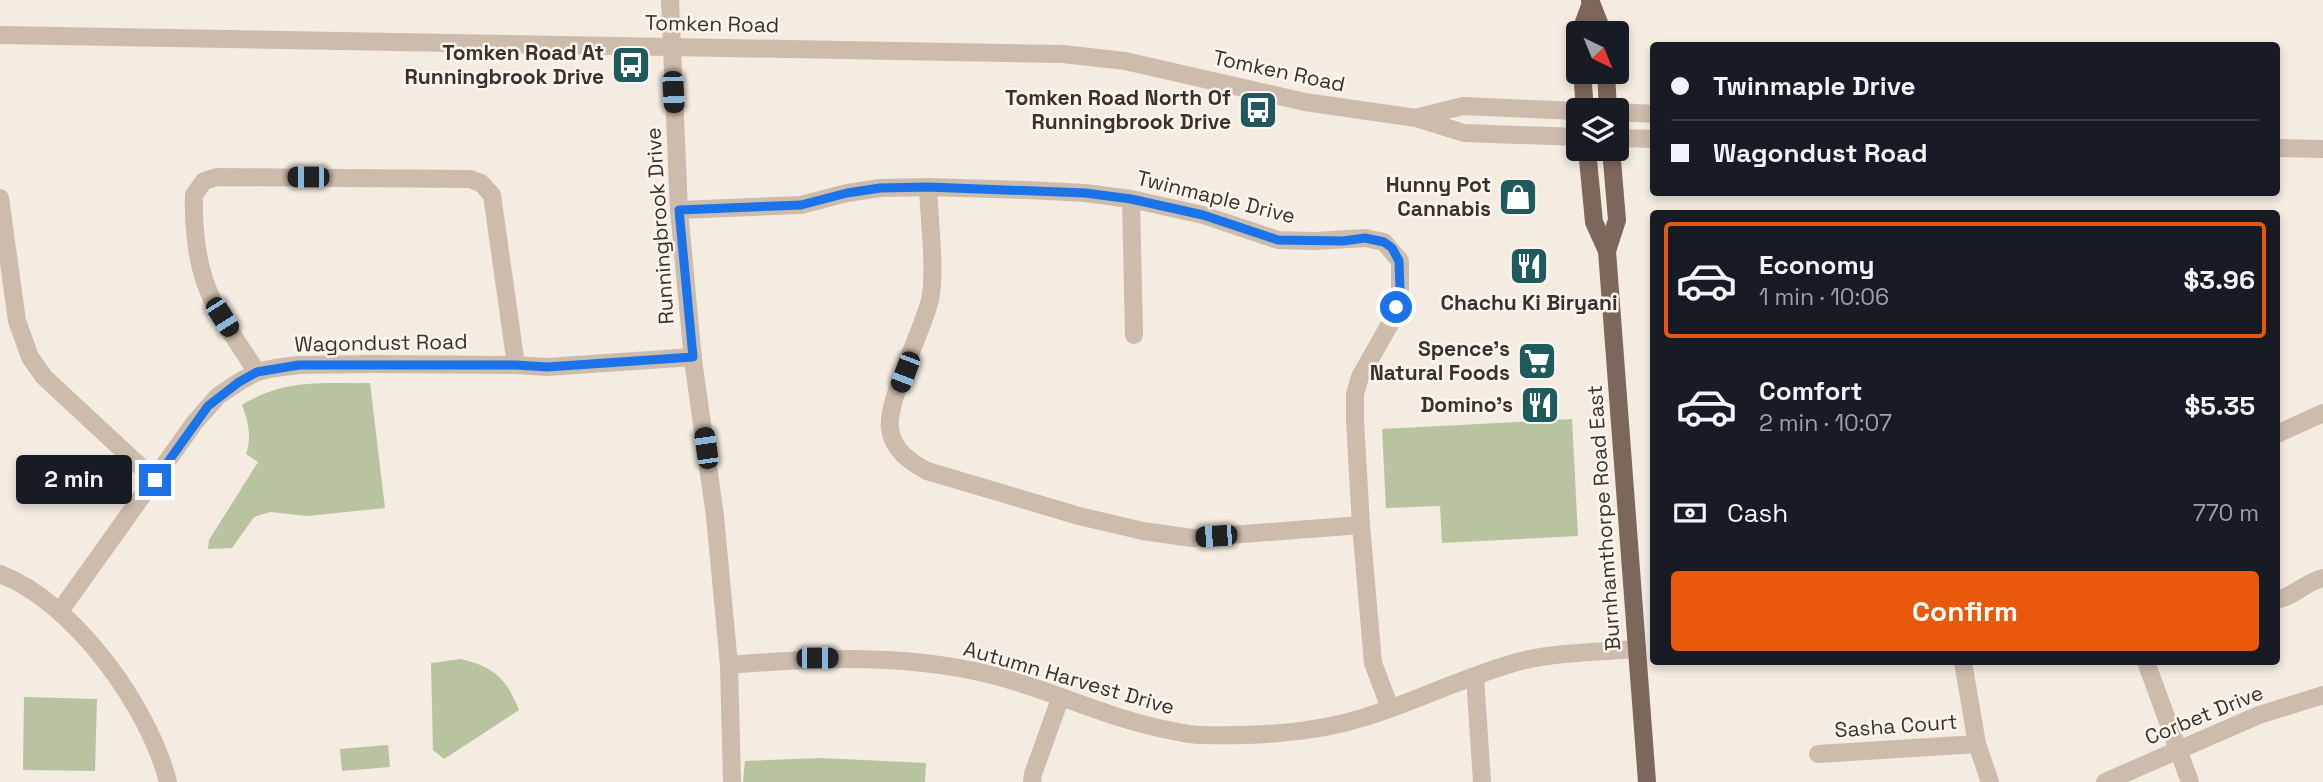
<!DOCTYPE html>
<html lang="en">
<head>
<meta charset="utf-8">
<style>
  :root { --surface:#171b24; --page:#20242c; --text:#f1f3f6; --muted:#9ea1a6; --line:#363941; --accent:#ea580c }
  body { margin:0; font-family:"Space Grotesk",sans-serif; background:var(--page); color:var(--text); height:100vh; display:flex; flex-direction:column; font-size:26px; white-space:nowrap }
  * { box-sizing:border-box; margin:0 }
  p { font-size:23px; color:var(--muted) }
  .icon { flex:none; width:38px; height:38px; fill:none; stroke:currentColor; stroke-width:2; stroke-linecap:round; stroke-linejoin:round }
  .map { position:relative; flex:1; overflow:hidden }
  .details { position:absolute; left:1650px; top:210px; width:630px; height:455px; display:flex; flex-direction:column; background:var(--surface); border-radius:7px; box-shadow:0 4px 10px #0003 }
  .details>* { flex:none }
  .hud { position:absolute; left:1650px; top:42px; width:630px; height:154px; border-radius:7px; box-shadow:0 4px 10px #0003; display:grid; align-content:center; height:154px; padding:0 21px; background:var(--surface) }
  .needle { width:46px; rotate:137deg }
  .tools { position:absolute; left:1566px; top:21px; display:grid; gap:14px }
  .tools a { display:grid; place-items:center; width:63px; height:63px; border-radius:7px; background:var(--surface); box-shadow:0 4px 10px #0003; font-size:35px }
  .end { position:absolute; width:32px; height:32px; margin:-16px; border:9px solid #1a73e8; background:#fff; box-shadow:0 0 0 4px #fff }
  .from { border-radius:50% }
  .bubble { position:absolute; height:49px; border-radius:7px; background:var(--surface); box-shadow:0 4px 10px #0003; font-size:23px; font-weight:600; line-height:49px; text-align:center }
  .car { position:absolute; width:21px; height:42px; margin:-21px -10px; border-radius:9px; box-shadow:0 0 5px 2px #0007; background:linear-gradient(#222 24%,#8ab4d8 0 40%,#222 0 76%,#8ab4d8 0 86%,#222 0) }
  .hud b { display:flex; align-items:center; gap:24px; height:66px; font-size:26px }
  .hud b+b { border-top:2px solid var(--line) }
  .hud i { width:18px; height:18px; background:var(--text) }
  ul { padding:12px 0 0; list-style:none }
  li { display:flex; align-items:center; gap:21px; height:116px; margin:0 14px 10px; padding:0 7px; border:4px solid transparent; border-radius:7px }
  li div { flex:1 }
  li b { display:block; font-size:26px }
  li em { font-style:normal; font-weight:600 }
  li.on { border-color:var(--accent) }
  li>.icon { width:63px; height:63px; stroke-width:1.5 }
  .pay { display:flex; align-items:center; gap:18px; height:77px; padding:0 21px; font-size:26px }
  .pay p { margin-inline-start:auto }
  .cta { display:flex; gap:14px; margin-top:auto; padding:14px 21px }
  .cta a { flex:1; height:80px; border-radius:7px; background:var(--accent); color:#fff; font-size:28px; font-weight:600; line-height:80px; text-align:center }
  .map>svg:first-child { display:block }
  .green { fill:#b8c4a0 }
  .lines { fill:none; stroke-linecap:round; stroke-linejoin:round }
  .minor { stroke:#cdbbac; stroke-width:18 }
  .major { stroke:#7d675c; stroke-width:18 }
  .route { stroke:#1a73e8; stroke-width:9 }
  .labels { text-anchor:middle; stroke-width:5; stroke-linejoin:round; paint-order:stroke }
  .street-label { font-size:21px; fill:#3b302b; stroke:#fbf5ee }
  .poi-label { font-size:21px; font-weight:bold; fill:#3b302b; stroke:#fbf5ee; text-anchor:end }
</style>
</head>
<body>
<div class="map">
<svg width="2323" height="782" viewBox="0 0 2323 782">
  <rect width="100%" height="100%" fill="#f4ebe1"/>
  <g class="green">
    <path d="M370,383L385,508L307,516L270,512L254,517L232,548L208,549L209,540L258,462L246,454C252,438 248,420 242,405C286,378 322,384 370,383Z"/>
    <path d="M1572,419L1578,536L1442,543L1440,506L1386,508L1382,429Z"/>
    <path d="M461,659C494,667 506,678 519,710L444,759L433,750L431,663Z"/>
    <path d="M24,697L97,699L95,771L23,770Z"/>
    <path d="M388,745L390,767L342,771L340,749Z"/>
    <path d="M821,758L926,763L925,782H743L745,761Z"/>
  </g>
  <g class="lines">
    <g class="minor">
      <path d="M670,0L679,210L693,360L715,516L729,665L732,782"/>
      <path d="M0,35L1063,54L1125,61L1305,102L1416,118L1464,133L1578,137"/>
      <path d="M1617,112L1654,114"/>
      <path d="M1419,117L1463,106L1578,111"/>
      <path d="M1617,138L1654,139"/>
      <path d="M2277,148L2323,149"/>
      <path d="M928,187C929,217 936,272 930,300C922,332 886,402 890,429C893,450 910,462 927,471L1079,516L1143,531L1192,538L1361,525"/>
      <path d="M0,198L17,321L30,357L44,377L155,480"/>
      <path d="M1131,199L1134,335"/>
      <path d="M679,210L801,205L847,193L880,188L928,187L1027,190L1085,193L1131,199L1203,215L1278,240L1315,241L1365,238L1384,242L1400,261V290L1391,322L1360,377L1355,394V421L1361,525L1373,663L1390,708"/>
      <path d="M257,372C239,344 216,314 205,282C196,256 193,222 194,195L204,181L217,177L470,179L481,183L492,195L516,365"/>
      <path d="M2277,434L2323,413"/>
      <path d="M0,574C74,602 149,707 168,782"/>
      <path d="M2277,600C2294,596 2306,582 2323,578"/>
      <path d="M60,611L195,422L218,396L239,382L257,372L275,368L299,365L373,364L516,365L547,367L693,357"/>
      <path d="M1963,662L1977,744L1990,782"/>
      <path d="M2146,662L2190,782"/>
      <path d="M729,665C822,657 916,653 1007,679C1062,695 1112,719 1168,730C1179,732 1189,735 1200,735C1253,736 1311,734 1362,718C1416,702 1467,675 1521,661C1559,652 1599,652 1637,649"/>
      <path d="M1475,676L1482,782"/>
      <path d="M1818,754L1977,744"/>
      <path d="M1032,782L1033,774L1060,699"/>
      <path d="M2105,782L2259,715L2323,695"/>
    </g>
    <g class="major">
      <path d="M1590,0L1603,33"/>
      <path d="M1580,33L1590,6"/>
      <path d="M1582,72L1585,110"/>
      <path d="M1606,72L1608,110"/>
      <path d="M1587,149L1594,222L1607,251L1647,782"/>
      <path d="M1607,251L1617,220L1611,149"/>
    </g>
  </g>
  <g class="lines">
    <path class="route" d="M155,480L208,406L239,382L257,372L299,365H516L547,367L693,357L679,210L801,205L847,193L880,188L928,187L1085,193L1131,199L1203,215L1278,240L1343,241L1365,238L1384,242L1392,248L1399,261L1400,290L1396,307"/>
  </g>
  <defs>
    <g id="bus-square" transform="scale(2.0125)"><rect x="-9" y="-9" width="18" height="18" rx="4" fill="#1f5a5e" stroke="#fbf5ee"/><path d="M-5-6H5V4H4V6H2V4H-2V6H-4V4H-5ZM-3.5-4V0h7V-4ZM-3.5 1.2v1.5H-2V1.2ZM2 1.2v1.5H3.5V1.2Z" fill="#fff"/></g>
    <g id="shop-square" transform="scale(2.0125)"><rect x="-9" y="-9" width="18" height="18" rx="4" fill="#1f5a5e" stroke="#fbf5ee"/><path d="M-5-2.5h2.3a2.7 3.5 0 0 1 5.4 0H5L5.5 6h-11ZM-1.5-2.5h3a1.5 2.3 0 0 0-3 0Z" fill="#fff"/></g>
    <g id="restaurant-square" transform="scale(2.0125)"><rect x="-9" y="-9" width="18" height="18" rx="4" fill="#1f5a5e" stroke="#fbf5ee"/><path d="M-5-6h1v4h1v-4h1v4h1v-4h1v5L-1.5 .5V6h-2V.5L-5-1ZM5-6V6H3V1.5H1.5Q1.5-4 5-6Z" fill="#fff"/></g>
    <g id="supermarket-square" transform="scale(2.0125)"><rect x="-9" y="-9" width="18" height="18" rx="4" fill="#1f5a5e" stroke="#fbf5ee"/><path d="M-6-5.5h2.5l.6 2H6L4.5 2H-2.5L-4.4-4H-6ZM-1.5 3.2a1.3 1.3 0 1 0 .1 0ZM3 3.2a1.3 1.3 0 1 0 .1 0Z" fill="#fff"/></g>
  </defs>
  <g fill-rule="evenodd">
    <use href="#bus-square" x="631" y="65"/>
    <use href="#bus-square" x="1258" y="110"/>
    <use href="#shop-square" x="1518" y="197"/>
    <use href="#restaurant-square" x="1529" y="266"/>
    <use href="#supermarket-square" x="1537" y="361"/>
    <use href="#restaurant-square" x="1540" y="405"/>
  </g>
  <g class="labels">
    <g class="street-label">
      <text transform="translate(712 24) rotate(1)" y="7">Tomken Road</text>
      <text transform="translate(1279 71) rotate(12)" y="7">Tomken Road</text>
      <text transform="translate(1216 197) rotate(14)" y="7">Twinmaple Drive</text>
      <text transform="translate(660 226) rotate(-94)" y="7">Runningbrook Drive</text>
      <text transform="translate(381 343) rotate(-1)" y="7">Wagondust Road</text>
      <text transform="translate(1604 518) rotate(-94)" y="7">Burnhamthorpe Road East</text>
      <text transform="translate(1069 678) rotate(16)" y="7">Autumn Harvest Drive</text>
      <text transform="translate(2204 715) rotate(-22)" y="7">Corbet Drive</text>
      <text transform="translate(1896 726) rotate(-4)" y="7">Sasha Court</text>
    </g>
    <g class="poi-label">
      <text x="604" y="60">Tomken Road At<tspan x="604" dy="24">Runningbrook Drive</tspan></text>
      <text x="1231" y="105">Tomken Road North Of<tspan x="1231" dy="24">Runningbrook Drive</tspan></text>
      <text x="1491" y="192">Hunny Pot<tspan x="1491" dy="24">Cannabis</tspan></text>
      <text x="1529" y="310" text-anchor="middle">Chachu Ki Biryani</text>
      <text x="1510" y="356">Spence's<tspan x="1510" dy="24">Natural Foods</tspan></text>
      <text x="1513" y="412">Domino's</text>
    </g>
  </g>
</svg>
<div class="tools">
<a><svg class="needle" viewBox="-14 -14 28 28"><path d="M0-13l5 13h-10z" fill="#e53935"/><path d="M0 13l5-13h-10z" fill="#9ea1a6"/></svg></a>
<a><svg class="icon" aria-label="layers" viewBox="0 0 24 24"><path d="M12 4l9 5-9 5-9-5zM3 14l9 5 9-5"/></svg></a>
</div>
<i class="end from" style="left:1396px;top:307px"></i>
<i class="end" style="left:155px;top:480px"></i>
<div class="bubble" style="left:16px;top:455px;width:116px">2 min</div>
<i class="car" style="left:673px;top:92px;rotate:177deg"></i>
<i class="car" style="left:308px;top:177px;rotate:270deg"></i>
<i class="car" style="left:222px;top:317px;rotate:148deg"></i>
<i class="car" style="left:905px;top:372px;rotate:201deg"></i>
<i class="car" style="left:706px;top:448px;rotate:352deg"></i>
<i class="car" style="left:1216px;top:536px;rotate:266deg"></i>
<i class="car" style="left:817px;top:658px;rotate:90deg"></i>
<div class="hud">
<b><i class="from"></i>Twinmaple Drive</b>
<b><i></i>Wagondust Road</b>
</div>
<section class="details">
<ul>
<li class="on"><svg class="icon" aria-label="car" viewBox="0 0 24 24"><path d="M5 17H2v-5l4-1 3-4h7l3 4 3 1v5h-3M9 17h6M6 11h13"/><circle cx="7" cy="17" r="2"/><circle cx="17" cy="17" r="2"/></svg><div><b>Economy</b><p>1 min · 10:06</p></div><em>$3.96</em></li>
<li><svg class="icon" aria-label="car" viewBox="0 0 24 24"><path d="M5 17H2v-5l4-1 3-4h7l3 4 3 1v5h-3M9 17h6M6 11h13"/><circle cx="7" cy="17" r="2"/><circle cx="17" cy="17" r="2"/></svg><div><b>Comfort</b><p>2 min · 10:07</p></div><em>$5.35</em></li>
</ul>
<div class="pay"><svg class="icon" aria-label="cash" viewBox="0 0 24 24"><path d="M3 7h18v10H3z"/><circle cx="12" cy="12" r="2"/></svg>Cash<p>770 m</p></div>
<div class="cta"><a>Confirm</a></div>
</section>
</div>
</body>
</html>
